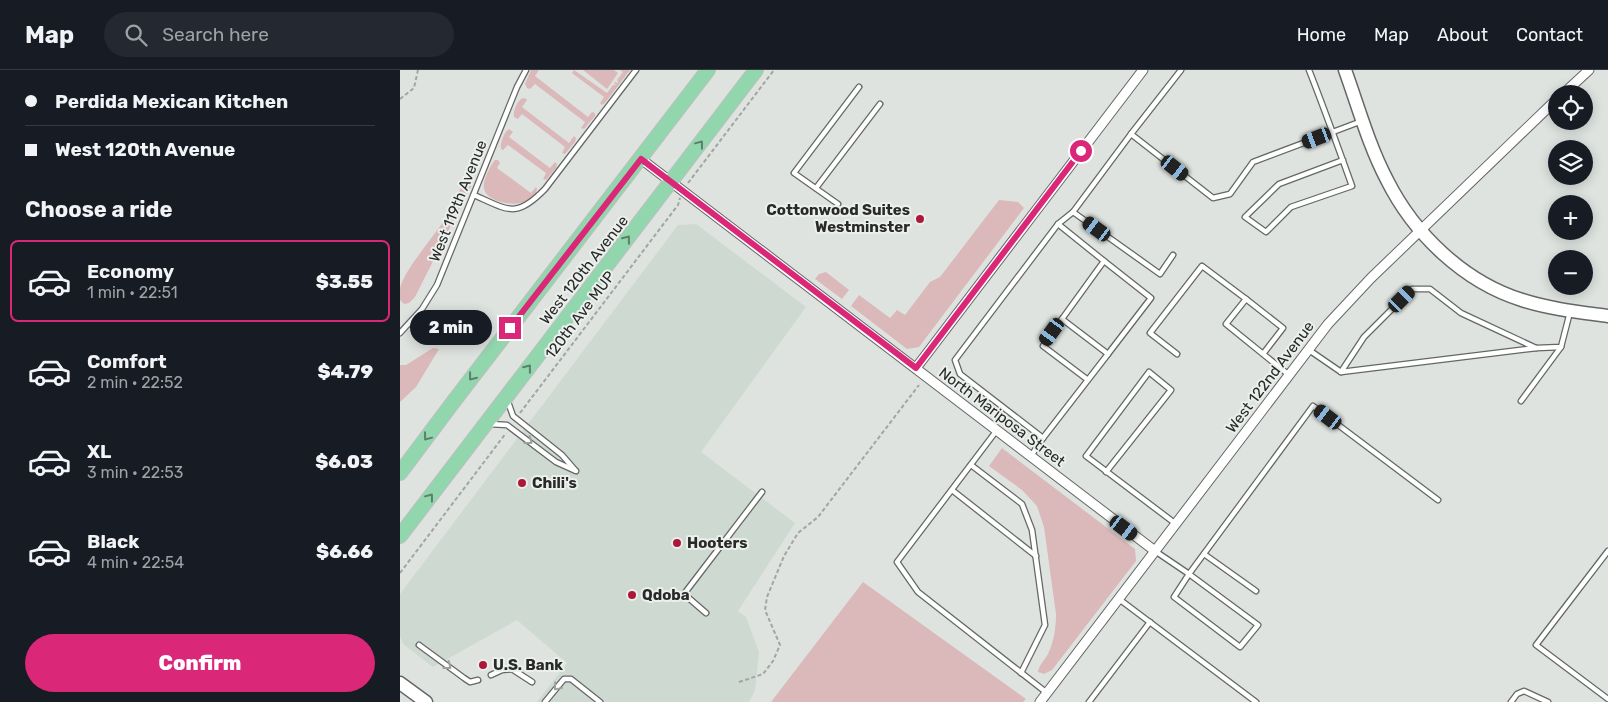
<!DOCTYPE html>
<html lang="en">
<head>
<meta charset="utf-8">
<style>
  :root { --surface:#171b24; --page:#242831; --text:#f1f3f6; --muted:#9ea1a6; --line:#363941; --accent:#db2777 }
  body { margin:0; font-family:Rubik,sans-serif; background:var(--page); color:var(--text); height:100vh; display:flex; flex-direction:column; font-size:19px; white-space:nowrap }
  * { box-sizing:border-box; margin:0 }
  p { font-size:16px; color:var(--muted) }
  .icon { flex:none; width:28px; height:28px; fill:none; stroke:currentColor; stroke-width:2; stroke-linecap:round; stroke-linejoin:round }
  .map { position:relative; flex:1; overflow:hidden }
  .side { display:flex; flex-direction:column; background:var(--surface); width:400px }
  .side>* { flex:none }
  .guide { display:grid; align-content:center; height:110px; padding:0 25px; background:var(--surface) }
  .fabs { position:absolute; left:1148px; top:15px; display:grid; gap:10px }
  .fabs a { display:grid; place-items:center; width:45px; height:45px; border-radius:50%; background:var(--surface); box-shadow:0 2px 12px #0003; font-size:25px }
  .end { position:absolute; width:22px; height:22px; margin:-11px; border:6px solid #db2777; background:#fff; box-shadow:0 0 0 2px #fff }
  .from { border-radius:50% }
  .bubble { position:absolute; height:35px; border-radius:18px; background:var(--surface); box-shadow:0 2px 12px #0003; font-size:16px; font-weight:800; line-height:35px; text-align:center }
  .car { position:absolute; width:15px; height:30px; margin:-15px -8px; border-radius:6px; box-shadow:0 0 4px 1px #0007; background:linear-gradient(#222 24%,#8ab4d8 0 40%,#222 0 76%,#8ab4d8 0 86%,#222 0) }
  .guide b { display:flex; align-items:center; gap:18px; height:48px; font-size:19px }
  .guide b+b { border-top:1px solid var(--line) }
  .guide i { width:12px; height:12px; background:var(--text) }
  ul { padding:0; list-style:none }
  li { display:flex; align-items:center; gap:15px; height:82px; margin:0 10px 8px; padding:0 15px; border:2px solid transparent; border-radius:8px }
  li div { flex:1 }
  li b { display:block; font-size:19px }
  li em { font-style:normal; font-weight:800 }
  li.current { border-color:var(--accent) }
  li>.icon { width:45px; height:45px; stroke-width:1.5 }
  h2 { padding:0 25px; font-size:22px; line-height:60px }
  .button { display:flex; gap:10px; margin-top:auto; padding:10px 25px }
  .button a { flex:1; height:58px; border-radius:30px; background:var(--accent); color:#fff; font-size:20px; font-weight:800; line-height:58px; text-align:center }
  header { display:flex; align-items:center; gap:30px; box-sizing:border-box; height:70px; padding:0 25px; background:var(--surface); border-bottom:1px solid var(--line) }
  header strong { font-size:24px }
  nav { display:flex; gap:28px; margin-inline-start:auto; font-size:18px }
  .search { width:350px; height:45px; background:var(--page); display:flex; align-items:center; gap:12px; box-sizing:border-box; padding:0 18px; border-radius:28px; color:var(--muted); font-size:19px }
  main { display:flex; flex:1; min-height:0 }
  .map>svg:first-child { display:block }
  .built { fill:#ced9d1 }
  .green { fill:#dbb9ba }
  .lines { fill:none; stroke-linecap:round; stroke-linejoin:round }
  .lane-casing { stroke:#646865; stroke-width:7 }
  .street-casing { stroke:#646865; stroke-width:11 }
  .secondary-casing { stroke:#646865; stroke-width:15 }
  .primary-casing { stroke:#bebfbe; stroke-width:16 }
  .path { stroke:#a2a6a3; stroke-width:2; stroke-dasharray:4 2.5; stroke-linecap:butt }
  .lane { stroke:#fff; stroke-width:4.5 }
  .street { stroke:#fff; stroke-width:9 }
  .secondary { stroke:#fff; stroke-width:12 }
  .primary { stroke:#92d6ae; stroke-width:14 }
  .oneway { stroke:#5d806b }
  .oneway2 { stroke:#9e9f9e }
  .route { stroke:#db2777; stroke-width:6 }
  .poi-dot { fill:#ad1839; stroke:#ebf0ec; stroke-width:2 }
  .labels { text-anchor:middle; stroke-width:4; stroke-linejoin:round; paint-order:stroke }
  .street-label { font-size:15px; fill:#282928; stroke:#ebf0ec }
  .poi-label { font-size:15px; font-weight:bold; fill:#282928; stroke:#ebf0ec; text-anchor:start }
</style>
</head>
<body>
<header>
<strong>Map</strong>
<div class="search"><svg class="icon" aria-label="search" viewBox="0 0 24 24"><circle cx="10" cy="10" r="6"/><path d="M15 15l6 6"/></svg>Search here</div>
<nav><a>Home</a><a>Map</a><a>About</a><a>Contact</a></nav>
</header>
<main>
<section class="side">
<div class="guide">
<b><i class="from"></i>Perdida Mexican Kitchen</b>
<b><i></i>West 120th Avenue</b>
</div>
<h2>Choose a ride</h2>
<ul>
<li class="current"><svg class="icon" aria-label="car" viewBox="0 0 24 24"><path d="M5 17H2v-5l4-1 3-4h7l3 4 3 1v5h-3M9 17h6M6 11h13"/><circle cx="7" cy="17" r="2"/><circle cx="17" cy="17" r="2"/></svg><div><b>Economy</b><p>1 min · 22:51</p></div><em>$3.55</em></li>
<li><svg class="icon" aria-label="car" viewBox="0 0 24 24"><path d="M5 17H2v-5l4-1 3-4h7l3 4 3 1v5h-3M9 17h6M6 11h13"/><circle cx="7" cy="17" r="2"/><circle cx="17" cy="17" r="2"/></svg><div><b>Comfort</b><p>2 min · 22:52</p></div><em>$4.79</em></li>
<li><svg class="icon" aria-label="car" viewBox="0 0 24 24"><path d="M5 17H2v-5l4-1 3-4h7l3 4 3 1v5h-3M9 17h6M6 11h13"/><circle cx="7" cy="17" r="2"/><circle cx="17" cy="17" r="2"/></svg><div><b>XL</b><p>3 min · 22:53</p></div><em>$6.03</em></li>
<li><svg class="icon" aria-label="car" viewBox="0 0 24 24"><path d="M5 17H2v-5l4-1 3-4h7l3 4 3 1v5h-3M9 17h6M6 11h13"/><circle cx="7" cy="17" r="2"/><circle cx="17" cy="17" r="2"/></svg><div><b>Black</b><p>4 min · 22:54</p></div><em>$6.66</em></li>
</ul>
<div class="button"><a>Confirm</a></div>
</section>
<div class="map">
<svg width="1208" height="632" viewBox="0 0 1208 632">
  <rect width="100%" height="100%" fill="#dee3df"/>
  <path class="built" d="M296,154L406,237L301,382L395,453L338,541L346,547L359,582L355,620L349,632H137L167,593L117,550L33,597L3,574L0,566V524L278,155Z"/>
  <g class="green">
    <path d="M131,0H139L135,6L188,47L192,42L195,43V46L184,59L181,58L185,52L135,14L130,19L127,18L125,14Z"/>
    <path d="M174,0L207,23L213,15H216L214,13L215,12L217,13L218,12L217,10L223,2L220,0H230L205,33L202,35L200,33L204,27L172,3Z"/>
    <path d="M183,0H214L218,3L207,19Z"/>
    <path d="M125,28L127,30L122,37L169,73L174,66L176,68L175,72L165,84L162,83L165,77L122,44L118,49L114,47C113,42 116,33 121,29Z"/>
    <path d="M109,59L113,62L109,67L150,98L155,92L157,94L156,98L146,110L143,109L146,103L108,75L103,80L101,79C100,73 104,62 109,59Z"/>
    <path d="M95,90H98L100,93L97,98L131,123L136,117L137,119C135,141 88,136 84,119C82,112 90,96 95,90Z"/>
    <path d="M67,111L71,113V116L15,227L9,233L4,234L0,230C0,226 0,222 0,218C5,198 38,162 50,142C55,132 58,118 67,111Z"/>
    <path d="M599,130L618,132L624,138L519,277L507,279L451,236L459,225L490,248L497,240L505,245L530,212L540,207Z"/>
    <path d="M426,202L449,220L442,229L415,209L419,204Z"/>
    <path d="M33,278L39,279L16,317L0,332V295H6Z"/>
    <path d="M602,378L735,479L736,491L652,600L644,604L638,602C639,595 644,591 648,584C654,572 656,557 656,544L644,457L637,436L622,420L589,396Z"/>
    <path d="M463,512L626,629L623,632H371Z"/>
  </g>
  <g class="lines">
    <g class="lane-casing">
      <g id="lane">
        <path d="M909,0C924,38 938,77 952,116L891,137L866,162L845,147L879,114L943,90"/>
        <path d="M731,64L781,0"/>
        <path d="M416,118L480,34"/>
        <path d="M74,125C108,140 116,149 145,119L236,0"/>
        <path d="M438,134L394,103L459,17"/>
        <path d="M658,154L704,191"/>
        <path d="M773,185L760,204L673,142L731,64L813,128L830,124L853,92L962,51"/>
        <path d="M662,249L704,191L751,228L708,284"/>
        <path d="M0,263L22,239L37,215L117,17L126,0"/>
        <path d="M909,280L941,302L1137,278L1161,277L1170,242"/>
        <path d="M777,284L750,263L802,196L846,229"/>
        <path d="M863,284L883,258L846,229L826,254L889,305"/>
        <path d="M941,302L964,267L1012,219H1030L1061,243L1136,278"/>
        <path d="M107,329L113,346L162,385L175,400"/>
        <path d="M1121,331L1161,277"/>
        <path d="M89,354L107,355L156,392L176,401"/>
        <path d="M597,360L497,492L518,522L647,623"/>
        <path d="M643,368L708,284L662,249L643,276L688,310"/>
        <path d="M631,386L643,368L560,304L555,290L658,154L673,142"/>
        <path d="M571,395L622,434L632,460L645,555L621,603"/>
        <path d="M706,402L771,320L749,302L686,386L776,454"/>
        <path d="M552,420L636,486"/>
        <path d="M755,481L789,504L858,555L840,577L774,527L789,504L913,336L1038,430"/>
        <path d="M1208,481L1136,575L1208,629"/>
        <path d="M804,484L856,521"/>
        <path d="M719,529L856,632"/>
        <path d="M306,543L284,524L362,422"/>
        <path d="M19,575L64,608L70,612L78,610"/>
        <path d="M91,605L102,600L112,599L132,612"/>
        <path d="M145,632L164,609H171L200,632"/>
        <path d="M689,632L750,552"/>
        <path d="M1111,632L1117,624L1124,621L1148,632"/>
      </g>
    </g>
    <g class="street-casing">
      <g id="street">
        <path d="M1163,24L1189,0"/>
        <path d="M241,89L755,481"/>
        <path d="M516,298L743,0"/>
        <path d="M640,632L928,254L971,208L1156,30"/>
      </g>
    </g>
    <g class="secondary-casing">
      <g id="secondary">
        <path d="M945,0C958,36 969,76 987,110C1014,164 1064,212 1122,230C1150,239 1179,242 1208,246"/>
        <path d="M0,613L26,632"/>
      </g>
    </g>
    <g class="primary-casing">
      <g id="primary">
        <path d="M0,403L54,331L308,0"/>
        <path d="M0,466L356,0"/>
      </g>
    </g>
    <g class="path">
      <path d="M0,29L14,18L18,0"/>
      <path d="M288,113L374,0"/>
      <path d="M120,343L278,135L280,128"/>
      <path d="M0,503L106,363"/>
      <path d="M339,612L363,604L373,591L380,575L365,540L367,527L384,486L398,463L418,447L519,315"/>
    </g>
    <use href="#lane" class="lane"/>
    <use href="#street" class="street"/>
    <use href="#secondary" class="secondary"/>
    <use href="#primary" class="primary"/>
  </g>
  <defs><path id="oneway-chevron" d="M-2-3.5L2.5 0L-2 3.5" fill="none" stroke-width="1.6" stroke-linecap="round" stroke-linejoin="round" transform="scale(1.25)"/></defs>
  <g class="oneway">
    <use href="#oneway-chevron" transform="translate(300 74) rotate(-53)"/>
    <use href="#oneway-chevron" transform="translate(227 169) rotate(-52)"/>
    <use href="#oneway-chevron" transform="translate(128 298) rotate(-52)"/>
    <use href="#oneway-chevron" transform="translate(72 307) rotate(128)"/>
    <use href="#oneway-chevron" transform="translate(27 367) rotate(127)"/>
    <use href="#oneway-chevron" transform="translate(30 427) rotate(-53)"/>
  </g>
  <g class="oneway2">
    <use href="#oneway-chevron" transform="translate(129 371) rotate(37)"/>
    <use href="#oneway-chevron" transform="translate(48 596) rotate(37)"/>
    <use href="#oneway-chevron" transform="translate(157 617) rotate(130)"/>
  </g>
  <g class="lines">
    <path class="route" d="M110,258L241,89L516,298L681,81"/>
  </g>
  <g class="poi-dot">
    <circle cx="520" cy="149" r="5"/>
    <circle cx="122" cy="413" r="5"/>
    <circle cx="277" cy="473" r="5"/>
    <circle cx="232" cy="525" r="5"/>
    <circle cx="83" cy="595" r="5"/>
  </g>
  <g class="labels">
    <g class="street-label">
      <text transform="translate(58 131) rotate(-68)" y="5">West 119th Avenue</text>
      <text transform="translate(184 200) rotate(-52)" y="5">West 120th Avenue</text>
      <text transform="translate(180 245) rotate(-53)" y="5">120th Ave MUP</text>
      <text transform="translate(870 307) rotate(-53)" y="5">West 122nd Avenue</text>
      <text transform="translate(602 347) rotate(37)" y="5">North Mariposa Street</text>
    </g>
    <g class="poi-label">
      <text x="510" y="145" text-anchor="end">Cottonwood Suites<tspan x="510" dy="17">Westminster</tspan></text>
      <text x="132" y="418">Chili's</text>
      <text x="287" y="478">Hooters</text>
      <text x="242" y="530">Qdoba</text>
      <text x="93" y="600">U.S. Bank</text>
    </g>
  </g>
</svg>
<div class="fabs">
<a><svg class="icon" aria-label="locate" viewBox="0 0 24 24"><circle cx="12" cy="12" r="6"/><path d="M12 2v4M12 18v4M2 12h4M18 12h4"/></svg></a>
<a><svg class="icon" aria-label="layers" viewBox="0 0 24 24"><path d="M12 4l9 5-9 5-9-5zM3 14l9 5 9-5"/></svg></a>
<a>+</a>
<a>−</a>
</div>
<i class="end from" style="left:681px;top:81px"></i>
<i class="end" style="left:110px;top:258px"></i>
<div class="bubble" style="left:10px;top:240px;width:82px">2 min</div>
<i class="car" style="left:917px;top:68px;rotate:249deg"></i>
<i class="car" style="left:775px;top:98px;rotate:128deg"></i>
<i class="car" style="left:697px;top:159px;rotate:306deg"></i>
<i class="car" style="left:1002px;top:229px;rotate:45deg"></i>
<i class="car" style="left:652px;top:262px;rotate:216deg"></i>
<i class="car" style="left:928px;top:347px;rotate:307deg"></i>
<i class="car" style="left:724px;top:458px;rotate:127deg"></i>
</div>
</main>
</body>
</html>
